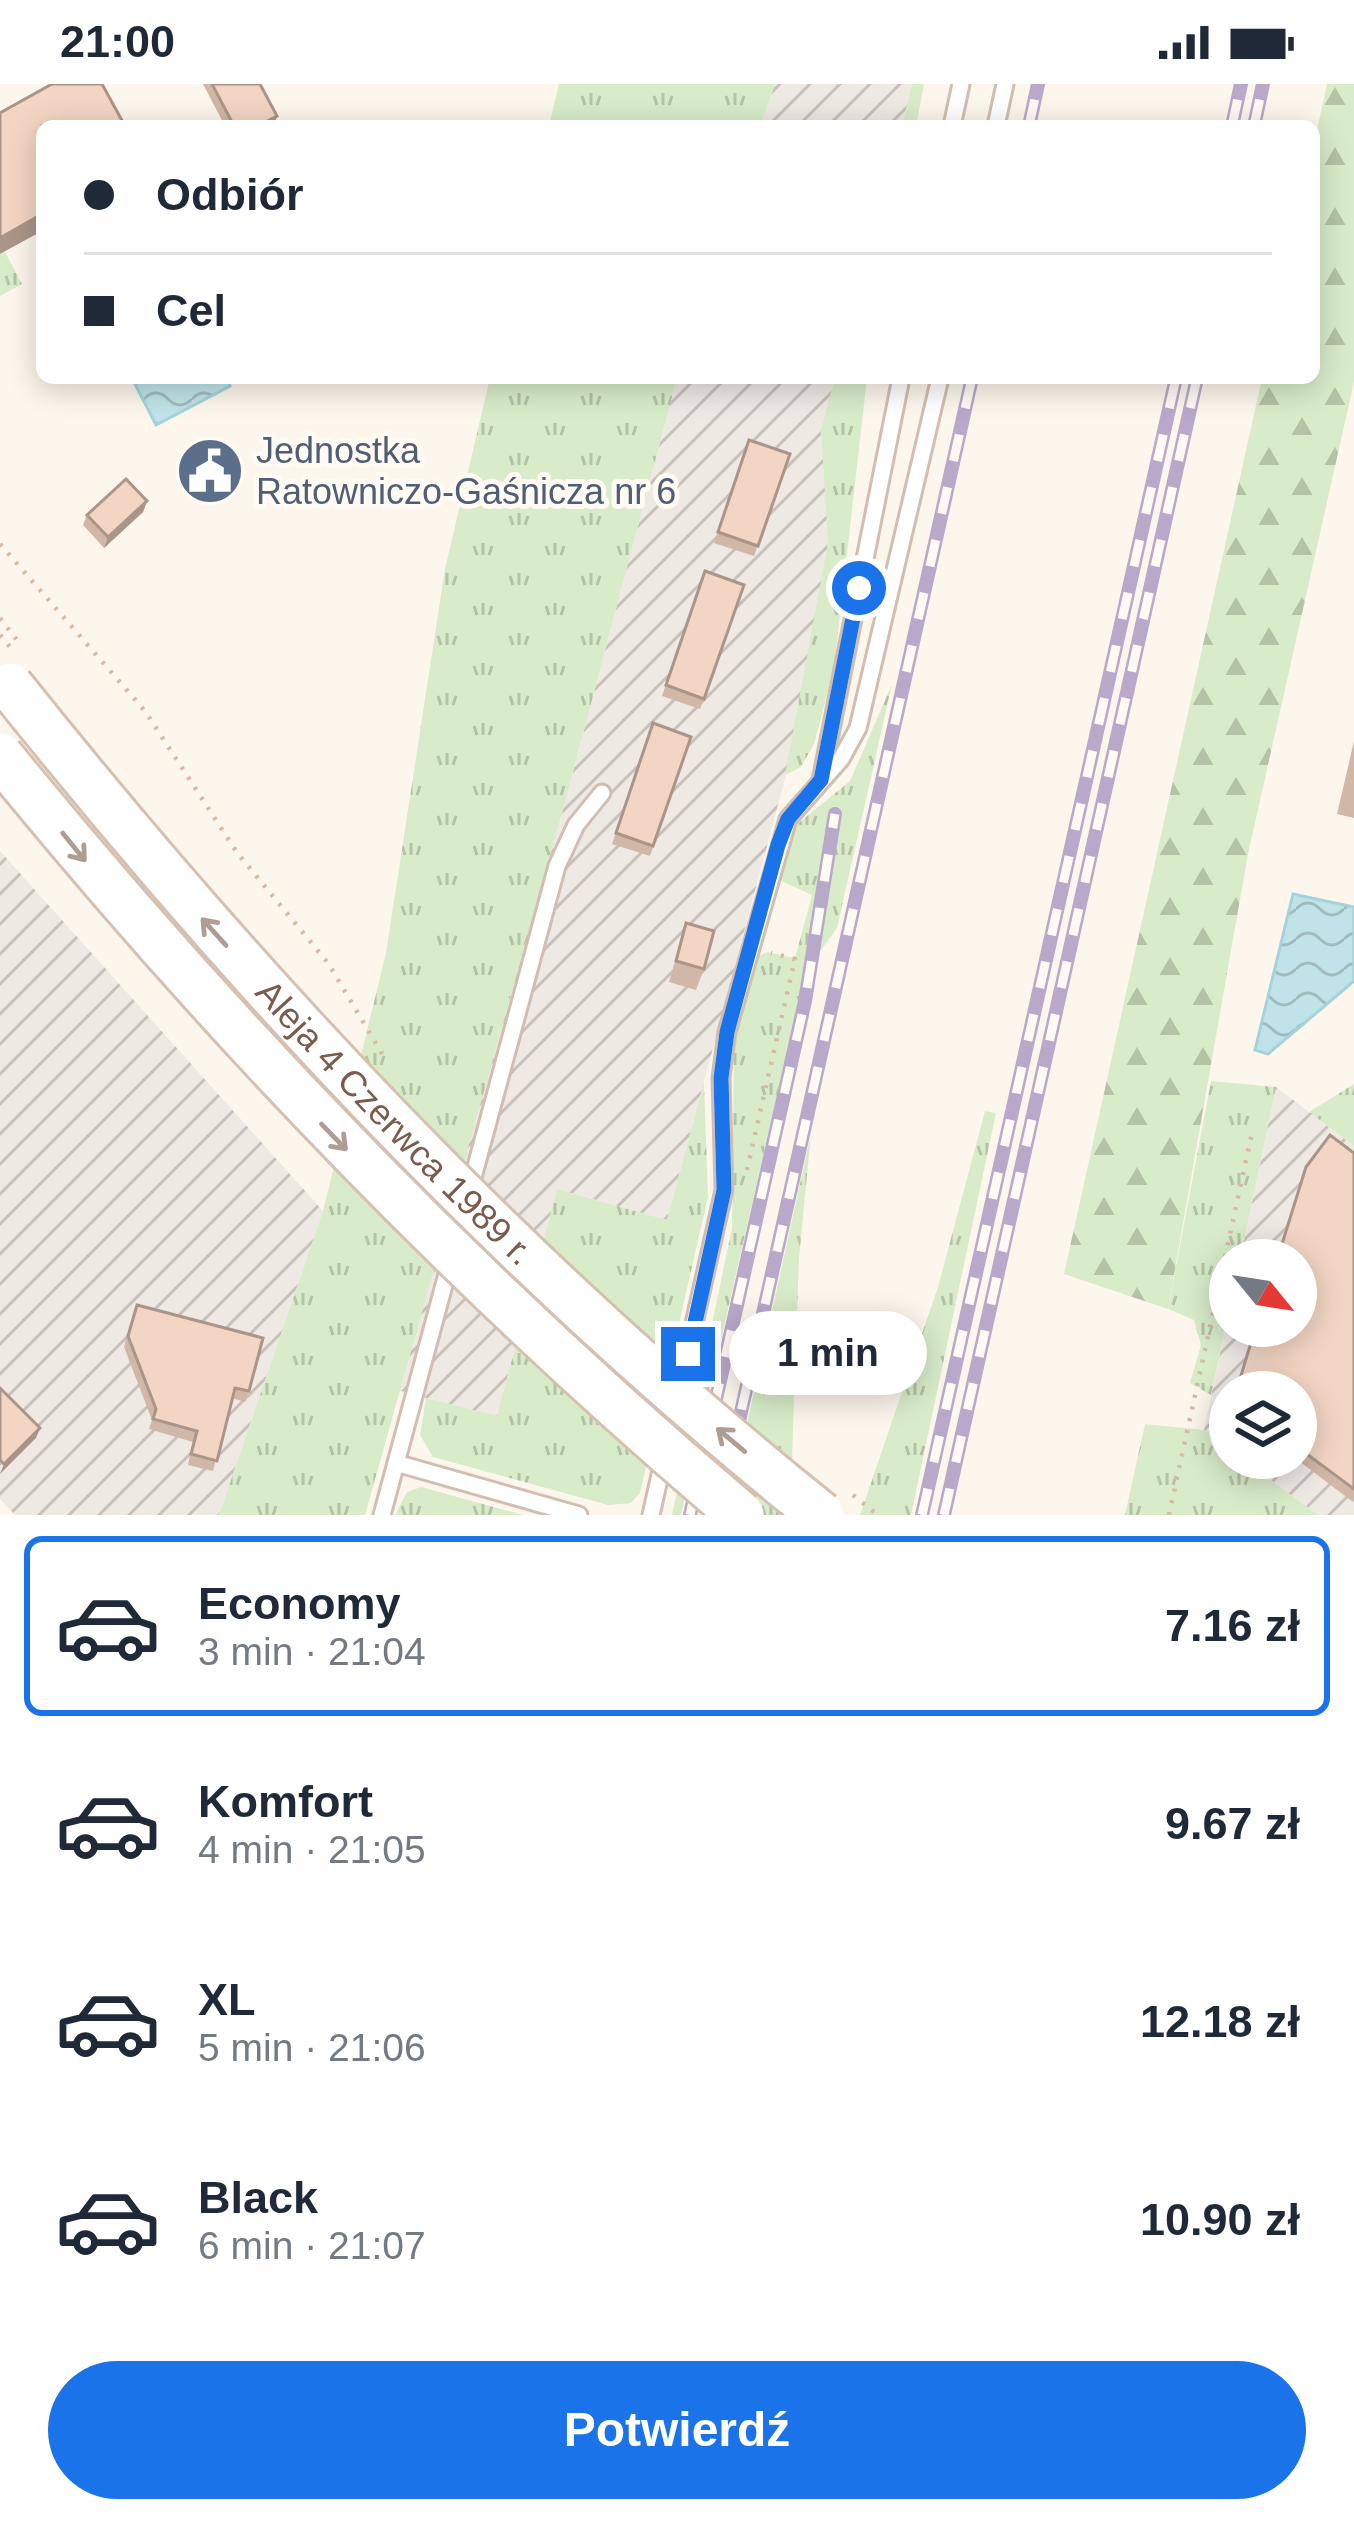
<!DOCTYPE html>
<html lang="pl">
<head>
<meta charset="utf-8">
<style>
  :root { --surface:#fff; --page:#f6f6f7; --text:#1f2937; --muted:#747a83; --line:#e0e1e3; --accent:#1a73e8 }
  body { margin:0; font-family:Helvetica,sans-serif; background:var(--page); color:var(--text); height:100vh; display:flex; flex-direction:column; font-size:45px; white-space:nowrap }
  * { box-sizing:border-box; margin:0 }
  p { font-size:39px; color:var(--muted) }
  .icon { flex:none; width:66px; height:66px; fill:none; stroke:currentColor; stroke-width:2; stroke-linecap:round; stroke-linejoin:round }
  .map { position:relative; height:1431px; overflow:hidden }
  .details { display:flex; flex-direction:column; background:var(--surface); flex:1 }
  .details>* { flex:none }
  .hud { position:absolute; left:36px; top:36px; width:1284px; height:264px; border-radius:18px; box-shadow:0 6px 30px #0003; display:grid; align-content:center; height:264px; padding:0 48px; background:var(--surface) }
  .needle { width:78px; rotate:120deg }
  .buttons { position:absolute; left:1209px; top:1155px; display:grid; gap:24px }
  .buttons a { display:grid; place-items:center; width:108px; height:108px; border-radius:50%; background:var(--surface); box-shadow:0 6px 30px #0003; font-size:60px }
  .end { position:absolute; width:54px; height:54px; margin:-27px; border:15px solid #1a73e8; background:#fff; box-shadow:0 0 0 6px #fff }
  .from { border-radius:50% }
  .bubble { position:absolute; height:84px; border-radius:42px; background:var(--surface); box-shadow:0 6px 30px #0003; font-size:39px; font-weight:800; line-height:84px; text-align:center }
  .hud b { display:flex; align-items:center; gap:42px; height:114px; font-size:45px }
  .hud b+b { border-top:3px solid var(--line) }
  .hud i { width:30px; height:30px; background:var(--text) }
  ul { padding:21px 0 0; list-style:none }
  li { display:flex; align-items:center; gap:36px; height:180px; margin:0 24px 18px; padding:0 24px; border:6px solid transparent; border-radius:18px }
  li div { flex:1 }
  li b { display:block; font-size:45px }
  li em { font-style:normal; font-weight:800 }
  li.current { border-color:var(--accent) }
  li>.icon { width:108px; height:108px; stroke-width:1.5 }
  .primary-button { display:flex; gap:24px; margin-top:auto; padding:24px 48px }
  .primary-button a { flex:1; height:138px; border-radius:72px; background:var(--accent); color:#fff; font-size:48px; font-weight:800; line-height:138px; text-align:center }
  .status { display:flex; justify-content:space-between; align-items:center; height:84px; padding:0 60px; background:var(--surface); direction:ltr }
  .status svg { height:33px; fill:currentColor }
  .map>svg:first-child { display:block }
  .industrial { fill:url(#industrial-furrows) }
  .grass { fill:url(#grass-tufts) }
  .forest { fill:url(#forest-firs) }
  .water { fill:url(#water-waves); stroke:#a5d3da; stroke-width:3 }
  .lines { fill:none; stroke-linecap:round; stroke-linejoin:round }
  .service-casing { stroke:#d1beb0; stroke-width:21 }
  .path { stroke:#d9b8a5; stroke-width:4.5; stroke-dasharray:3 9; stroke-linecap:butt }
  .service { stroke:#fff; stroke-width:15 }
  .rail-casing { stroke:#b9a8c9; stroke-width:14 }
  .rail { stroke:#fffaf3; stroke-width:9; stroke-dasharray:27; stroke-linecap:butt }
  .secondary-bridge-casing { stroke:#d6c0b0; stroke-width:51; stroke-linecap:butt }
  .path-bridge { stroke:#d9b8a5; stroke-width:4.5; stroke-dasharray:3 9; stroke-linecap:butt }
  .secondary-bridge { stroke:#fff; stroke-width:45 }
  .wall { fill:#d1b7a8 }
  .shaded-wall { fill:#aa9588 }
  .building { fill:#f3d5c3; stroke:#aa9588; stroke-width:3 }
  .oneway { stroke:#af9d94 }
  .route { stroke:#1a73e8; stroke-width:15 }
  .labels { text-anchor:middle; stroke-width:10; stroke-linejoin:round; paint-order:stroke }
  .service-label { font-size:36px; fill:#4e5e75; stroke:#fffaf3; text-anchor:start }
  .street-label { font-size:36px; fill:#7a5c4d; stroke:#fffaf3 }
</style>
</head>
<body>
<div class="status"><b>21:00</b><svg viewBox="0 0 49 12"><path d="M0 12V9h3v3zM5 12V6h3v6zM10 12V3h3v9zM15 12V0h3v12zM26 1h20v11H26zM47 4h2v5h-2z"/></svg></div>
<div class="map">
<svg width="1354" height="1431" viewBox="0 0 1354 1431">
  <defs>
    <pattern id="industrial-furrows" width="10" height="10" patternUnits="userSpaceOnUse" patternTransform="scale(3)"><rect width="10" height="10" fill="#efe9e4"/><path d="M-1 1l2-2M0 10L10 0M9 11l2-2" fill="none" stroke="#c7c0bb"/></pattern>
    <pattern id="grass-tufts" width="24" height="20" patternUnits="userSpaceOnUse" patternTransform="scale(3)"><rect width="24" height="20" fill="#d8ecc9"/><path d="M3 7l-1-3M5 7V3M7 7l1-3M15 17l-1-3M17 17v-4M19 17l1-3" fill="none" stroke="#b4c2a5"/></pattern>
    <pattern id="forest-firs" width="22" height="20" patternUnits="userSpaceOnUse" patternTransform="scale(3)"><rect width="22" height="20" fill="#d8ecc9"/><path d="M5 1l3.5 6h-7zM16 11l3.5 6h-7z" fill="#b4c2a5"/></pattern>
    <pattern id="water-waves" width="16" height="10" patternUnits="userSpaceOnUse" patternTransform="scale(3)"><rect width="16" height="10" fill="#bfe3e8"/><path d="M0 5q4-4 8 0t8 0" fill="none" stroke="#a0bbbe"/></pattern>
  </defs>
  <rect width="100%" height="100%" fill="#fdf6ec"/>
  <g class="industrial">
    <path d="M775,0H912L902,42H760Z"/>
    <path d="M677,294H835L821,345L829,459L786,691L667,1136L557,1105L497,1333L397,1306L564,722Z"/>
    <path d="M0,767L323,1127L219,1431H15L0,1415Z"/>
    <path d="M1276,1003L1354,1062V1431H1318L1241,1374H1296V1308H1230V1366L1204,1346L1230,1222V1242H1296V1176H1240Z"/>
  </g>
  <g class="grass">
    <path d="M559,0H775L760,42H549Z"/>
    <path d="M912,0H924L916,42H902Z"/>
    <path d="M5,168L22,200L0,212V170Z"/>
    <path d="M490,294H677L564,722L365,1431H219L323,1127L386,869L445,485Z"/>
    <path d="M835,294H867L834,584L814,660L801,683L785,691L828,459L821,345Z"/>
    <path d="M892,600L837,844L805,888L681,1431H672L732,1144L734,962L755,873L768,868L795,874L812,811L777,795L791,745L850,697Z"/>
    <path d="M1211,997L1276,1003L1240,1176H1230V1222L1211,1311L1190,1299L1201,1261L1194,1236L1168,1225Z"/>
    <path d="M704,998L708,1113L640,1409L631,1419L608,1421L433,1373L420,1351L426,1314L497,1332L557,1105L667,1136Z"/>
    <path d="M1354,1000V1062L1309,1028Z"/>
    <path d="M985,1027L996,1029L911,1431H860L938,1203Z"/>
    <path d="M811,1050L799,1174L790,1431H727Z"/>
    <path d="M1145,1340L1204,1346L1230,1366V1374H1241L1318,1431H1125Z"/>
    <path d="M421,1403L523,1431H395L407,1408Z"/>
  </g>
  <path class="forest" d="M1327,0H1354V298L1248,770L1168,1225L1064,1190L1262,294H1314V60Z"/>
  <g class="water">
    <path d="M146,294H226L230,302L156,341L135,300Z"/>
    <path d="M1293,810L1354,823V897L1268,970L1255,966Z"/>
  </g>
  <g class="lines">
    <g class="service-casing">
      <g id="service">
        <path d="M952,42L961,0"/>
        <path d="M996,42L1005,0"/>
        <path d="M821,696L901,294"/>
        <path d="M396,1379L579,1431"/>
        <path d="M382,1431L557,782L576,741L602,709"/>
        <path d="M651,1431L724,1106L721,994L727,948L788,735L841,675L858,644L940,294"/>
      </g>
    </g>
    <g class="path">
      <path d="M0,460L145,627L238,770L328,879L384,973"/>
      <path d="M0,534L20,560"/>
      <path d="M0,551L10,563"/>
      <path d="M747,1086L795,875L771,869"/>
      <path d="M1169,1431L1252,1049"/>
    </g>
    <use href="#service" class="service"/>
    <g class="rail-casing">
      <g id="rail">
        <path d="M1029,42L1038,0"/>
        <path d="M1232,42L1241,0"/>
        <path d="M1254,42L1263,0"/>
        <path d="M690,1431L805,917L835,730"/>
        <path d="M718,1431L972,294"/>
        <path d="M922,1431L1176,294"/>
        <path d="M944,1431L1197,294"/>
      </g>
    </g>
    <use href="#rail" class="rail"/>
    <g class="secondary-bridge-casing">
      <g id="secondary-bridge">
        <path id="s1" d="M10,602C252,905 518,1189 821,1431"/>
        <path d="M0,672C225,948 469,1201 741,1431"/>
      </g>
    </g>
    <path class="path-bridge" d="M853,1411L878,1431"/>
    <use href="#secondary-bridge" class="secondary-bridge"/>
  </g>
  <g class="wall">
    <path d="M203,0H260L277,32L274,42H225Z"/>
    <path d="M749,356L790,370L754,472L714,459Z"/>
    <path d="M147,417L143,428L104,464L83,441L87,431Z"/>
    <path d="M705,487L744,501L700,625L662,612Z"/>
    <path d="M653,639L691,653L650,772L612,760Z"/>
    <path d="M1354,657V734L1337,730Z"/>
    <path d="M686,839L704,885L696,906L669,898Z"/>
    <path d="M1354,1069V1416L1353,1418L1295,1374L1296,1308Z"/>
    <path d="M133,1231L249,1307L245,1318L232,1314L213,1387L188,1381L193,1358L149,1345L152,1336L124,1263Z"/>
  </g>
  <g class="shaded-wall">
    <path d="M277,32L274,42H258Z"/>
    <path d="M42,130L40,148L0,170V154Z"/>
    <path d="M147,417L143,428L104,464L108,453Z"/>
    <path d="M40,1344L36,1354L0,1390L4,1380Z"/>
  </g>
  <g class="building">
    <path d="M52,0H102L125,42H42V130L0,154V29Z"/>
    <path d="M212,0H260L277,32L258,42H234Z"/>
    <path d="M749,356L790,370L758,462L718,448Z"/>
    <path d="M126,395L147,417L108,453L87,431Z"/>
    <path d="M705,487L744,501L704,615L666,601Z"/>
    <path d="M653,639L691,653L653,762L616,749Z"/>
    <path d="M686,839L714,847L704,885L676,877Z"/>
    <path d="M1330,1051L1354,1069V1405L1296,1362V1308H1236L1256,1242H1296V1176H1277L1306,1083Z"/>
    <path d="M137,1221L263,1254L249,1307L235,1304L217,1377L191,1370L197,1347L153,1335L156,1325L128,1252Z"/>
    <path d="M0,1304L40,1344L4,1380L0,1376Z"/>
  </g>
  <defs><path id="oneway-shaft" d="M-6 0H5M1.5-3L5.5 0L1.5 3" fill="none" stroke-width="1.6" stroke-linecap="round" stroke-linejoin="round" transform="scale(3)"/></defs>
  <g class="oneway">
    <use href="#oneway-shaft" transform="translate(74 763) rotate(51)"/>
    <use href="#oneway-shaft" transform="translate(214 848) rotate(-132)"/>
    <use href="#oneway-shaft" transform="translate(334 1053) rotate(46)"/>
    <use href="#oneway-shaft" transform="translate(731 1356) rotate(-140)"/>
  </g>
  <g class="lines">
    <path class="route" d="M688,1270L724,1106L721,994L727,948L778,761L788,735L821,696L859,504"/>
  </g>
  <defs>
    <g id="civic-disc" transform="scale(3.45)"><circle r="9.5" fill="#5c6f8a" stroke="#fffaf3"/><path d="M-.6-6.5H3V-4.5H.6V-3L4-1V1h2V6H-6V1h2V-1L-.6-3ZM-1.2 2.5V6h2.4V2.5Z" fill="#fff"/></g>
  </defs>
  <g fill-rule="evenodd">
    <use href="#civic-disc" x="210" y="387"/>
  </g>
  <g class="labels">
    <g class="service-label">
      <text x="256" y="379">Jednostka<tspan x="256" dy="41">Ratowniczo-Gaśnicza nr 6</tspan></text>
    </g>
    <g class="street-label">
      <text dy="13" stroke="none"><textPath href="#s1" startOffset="582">Aleja 4 Czerwca 1989 r.</textPath></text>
    </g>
  </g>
</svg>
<div class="buttons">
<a><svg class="needle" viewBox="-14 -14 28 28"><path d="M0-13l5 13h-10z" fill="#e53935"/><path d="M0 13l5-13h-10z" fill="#747a83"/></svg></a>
<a><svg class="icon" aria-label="layers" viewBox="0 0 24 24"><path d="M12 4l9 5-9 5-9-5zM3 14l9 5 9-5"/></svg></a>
</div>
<i class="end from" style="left:859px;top:504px"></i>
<i class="end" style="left:688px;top:1270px"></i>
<div class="bubble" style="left:729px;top:1227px;width:198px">1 min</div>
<div class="hud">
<b><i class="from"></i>Odbiór</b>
<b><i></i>Cel</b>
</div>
</div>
<section class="details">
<ul>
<li class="current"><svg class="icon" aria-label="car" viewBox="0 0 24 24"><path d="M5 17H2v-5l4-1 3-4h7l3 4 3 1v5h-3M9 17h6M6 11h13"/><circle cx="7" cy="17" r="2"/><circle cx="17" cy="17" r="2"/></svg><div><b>Economy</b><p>3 min · 21:04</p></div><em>7.16 zł</em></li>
<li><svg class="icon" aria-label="car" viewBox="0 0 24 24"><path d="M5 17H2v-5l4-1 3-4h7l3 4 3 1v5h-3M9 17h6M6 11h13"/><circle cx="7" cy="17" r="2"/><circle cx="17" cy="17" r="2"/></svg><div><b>Komfort</b><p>4 min · 21:05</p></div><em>9.67 zł</em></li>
<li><svg class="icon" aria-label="car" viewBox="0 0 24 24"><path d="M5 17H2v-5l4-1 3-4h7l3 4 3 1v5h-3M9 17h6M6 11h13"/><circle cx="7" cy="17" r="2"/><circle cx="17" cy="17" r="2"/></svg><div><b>XL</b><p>5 min · 21:06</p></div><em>12.18 zł</em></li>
<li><svg class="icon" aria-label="car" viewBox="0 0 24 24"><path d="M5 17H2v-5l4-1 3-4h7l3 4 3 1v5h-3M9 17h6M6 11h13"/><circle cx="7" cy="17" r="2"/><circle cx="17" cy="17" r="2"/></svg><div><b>Black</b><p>6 min · 21:07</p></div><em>10.90 zł</em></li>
</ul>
<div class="primary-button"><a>Potwierdź</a></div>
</section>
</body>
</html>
